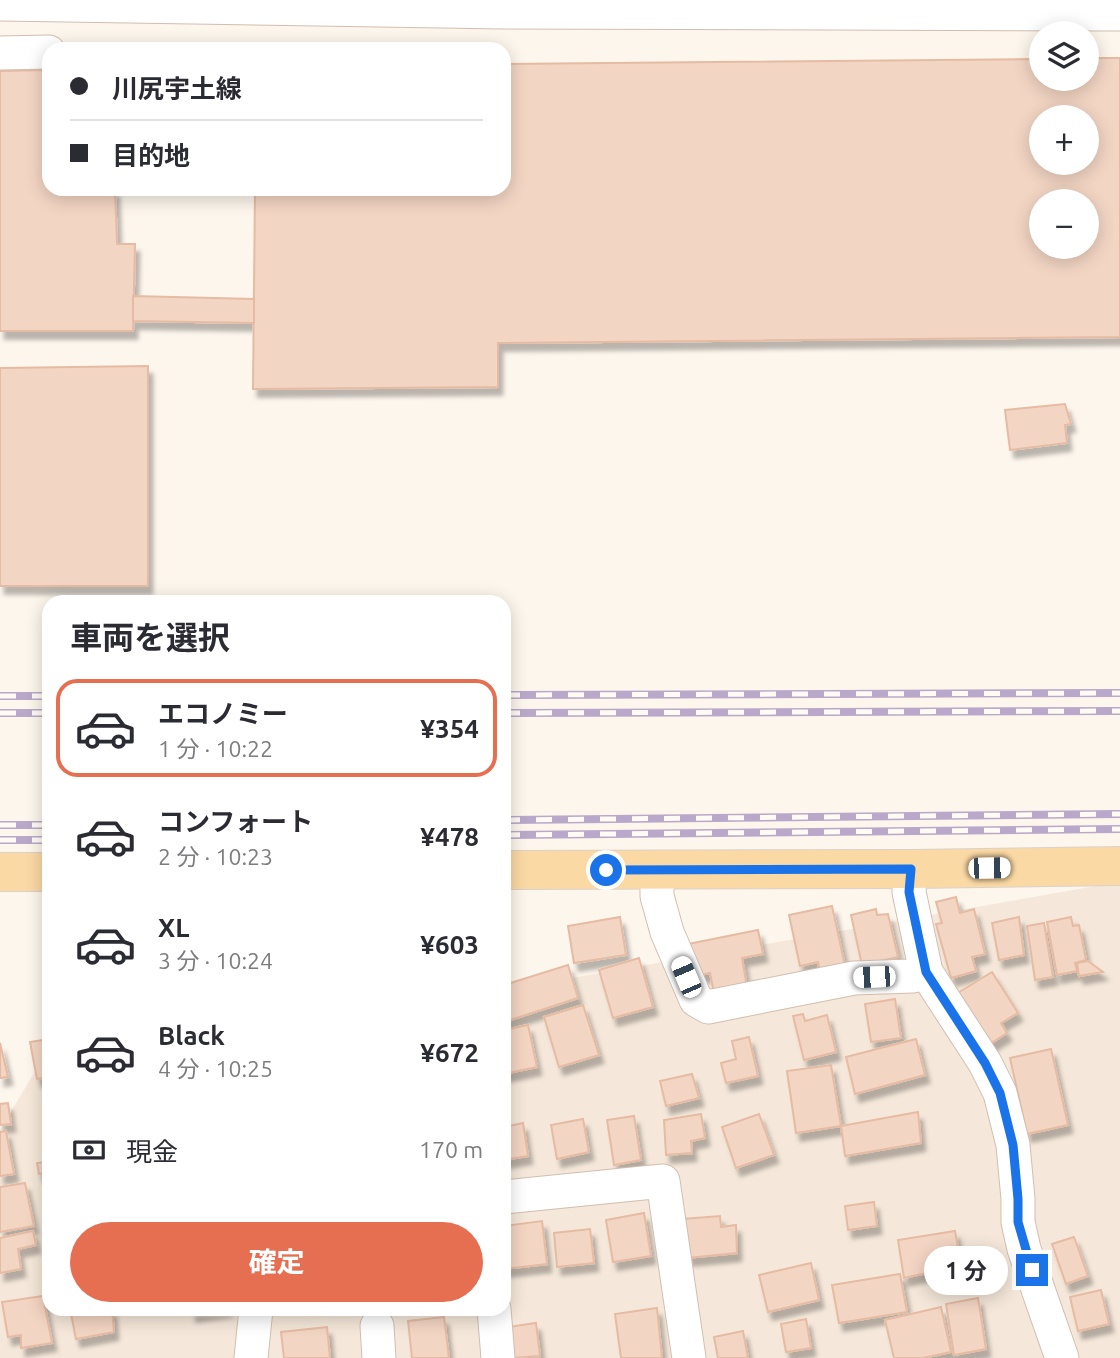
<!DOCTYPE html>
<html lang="ja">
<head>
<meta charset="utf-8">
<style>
  :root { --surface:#fff; --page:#f2f2f3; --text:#2b2b33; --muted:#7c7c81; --line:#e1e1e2; --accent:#e76f51 }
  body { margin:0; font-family:Ubuntu,"Noto Sans JP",sans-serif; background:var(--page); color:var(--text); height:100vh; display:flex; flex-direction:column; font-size:26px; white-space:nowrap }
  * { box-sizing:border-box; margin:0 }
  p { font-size:23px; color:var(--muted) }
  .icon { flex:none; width:38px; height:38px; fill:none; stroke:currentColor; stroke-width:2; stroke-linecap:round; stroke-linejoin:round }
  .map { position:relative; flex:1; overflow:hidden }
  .drawer { position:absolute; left:42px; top:595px; width:469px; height:721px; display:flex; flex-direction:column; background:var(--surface); border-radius:21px; box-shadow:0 4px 18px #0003 }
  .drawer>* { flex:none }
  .guide { position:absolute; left:42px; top:42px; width:469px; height:154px; border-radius:21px; box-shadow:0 4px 18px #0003; display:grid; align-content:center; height:154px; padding:0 28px; background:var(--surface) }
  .fabs { position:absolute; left:1029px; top:21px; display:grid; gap:14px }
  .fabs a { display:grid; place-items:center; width:70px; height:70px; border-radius:50%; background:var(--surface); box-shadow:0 4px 18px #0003; font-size:35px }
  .end { position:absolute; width:32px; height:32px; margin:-16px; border:9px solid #1a73e8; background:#fff; box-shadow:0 0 0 4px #fff }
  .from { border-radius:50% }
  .bubble { position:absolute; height:49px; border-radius:24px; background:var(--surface); box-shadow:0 4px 18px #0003; font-size:23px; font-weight:700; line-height:49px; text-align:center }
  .car { position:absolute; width:21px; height:42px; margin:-21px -10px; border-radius:9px; box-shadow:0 0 5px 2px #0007; background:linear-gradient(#fff 24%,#345 0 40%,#fff 0 76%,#345 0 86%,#fff 0) }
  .guide b { display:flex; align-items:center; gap:24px; height:66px; font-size:26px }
  .guide b+b { border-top:2px solid var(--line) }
  .guide i { width:18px; height:18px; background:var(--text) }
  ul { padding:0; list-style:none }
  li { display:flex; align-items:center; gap:21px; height:98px; margin:0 14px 10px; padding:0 14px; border:4px solid transparent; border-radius:21px }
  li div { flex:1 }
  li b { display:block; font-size:26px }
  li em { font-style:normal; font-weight:700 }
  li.selected { border-color:var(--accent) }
  li>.icon { width:63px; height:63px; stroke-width:1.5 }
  h2 { padding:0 28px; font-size:32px; line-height:84px }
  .pay { display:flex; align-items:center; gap:18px; height:77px; padding:0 28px; font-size:26px }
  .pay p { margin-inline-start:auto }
  .button { display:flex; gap:14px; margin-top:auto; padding:14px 28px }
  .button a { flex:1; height:80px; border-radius:42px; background:var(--accent); color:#fff; font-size:28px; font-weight:700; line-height:80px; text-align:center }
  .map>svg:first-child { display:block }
  .residential { fill:#f5e8da }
  .building { fill:#f3d5c3; stroke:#e6bba3; stroke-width:2; fill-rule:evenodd; filter:url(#shadow) }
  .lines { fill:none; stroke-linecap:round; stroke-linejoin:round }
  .minor-casing { stroke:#d1beb0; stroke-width:35 }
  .major-casing { stroke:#dad1cd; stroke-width:40 }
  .minor { stroke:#fff; stroke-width:33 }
  .major { stroke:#fbd9a5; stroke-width:38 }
  .rail-casing { stroke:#b9a8c9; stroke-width:8 }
  .rail { stroke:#fffaf3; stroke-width:5; stroke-dasharray:16; stroke-linecap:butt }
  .route { stroke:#1a73e8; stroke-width:9 }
</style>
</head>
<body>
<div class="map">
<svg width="1120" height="1358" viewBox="0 0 1120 1358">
  <defs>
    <filter id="shadow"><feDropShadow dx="4.5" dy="8" stdDeviation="2" flood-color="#0004"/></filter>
  </defs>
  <rect width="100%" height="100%" fill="#fdf6ec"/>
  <path class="residential" d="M1107,884H1120V1358H0V1130L49,1048V1309H504V990Z"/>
  <g class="building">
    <path d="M1087,58H1120V337L498,343V387L253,389L255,189H504V64L1041,59V79H1087ZM1041,117H1087V163H1041ZM1041,201H1087V247H1041Z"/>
    <path d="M49,70V189H115L117,244H135L133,331H0V71Z"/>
    <path d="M133,296L254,299V323L133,321Z"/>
    <path d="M148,366V586H0V368Z"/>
    <path d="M1065,404L1071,424L1065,425L1067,443L1010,450L1005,410Z"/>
    <path d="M956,897L960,913L974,909L985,954L972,957L976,971L951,978L936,924L942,923L936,902Z"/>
    <path d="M832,906L845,966L820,972L818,962L800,966L789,915Z"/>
    <path d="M876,909L877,915L888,914L898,957L862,965L851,915Z"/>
    <path d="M620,917L626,955L574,963L568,926Z"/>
    <path d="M1019,917L1024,955L999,960L992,923Z"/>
    <path d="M1071,917L1073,926L1079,925L1086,960L1075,963L1077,971L1057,975L1047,922Z"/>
    <path d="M1044,923L1053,977L1035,980L1027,926Z"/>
    <path d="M758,930L763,954L742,958L747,987L714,993L710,973L695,976L688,944Z"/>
    <path d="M639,958L653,1007L613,1018L599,970Z"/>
    <path d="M1088,961L1103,972L1079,976L1077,963Z"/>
    <path d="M568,965L578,998L504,1022V985Z"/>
    <path d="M992,972L1018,1013L1001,1023L1007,1033L988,1045L956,994Z"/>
    <path d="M895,999L901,1038L871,1042L865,1004Z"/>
    <path d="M583,1005L599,1055L559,1067L544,1017Z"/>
    <path d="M803,1014L805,1021L827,1015L836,1052L804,1060L793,1016Z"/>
    <path d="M528,1025L537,1067L504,1074V1030Z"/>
    <path d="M749,1037L758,1076L726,1083L721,1063L736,1059L732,1041Z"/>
    <path d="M49,1039V1077L37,1079L30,1042Z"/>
    <path d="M916,1039L925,1075L855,1094L846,1057Z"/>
    <path d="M0,1043L8,1077L0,1078Z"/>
    <path d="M1051,1049L1068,1125L1027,1134L1010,1058Z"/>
    <path d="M831,1065L841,1126L796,1133L787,1071Z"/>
    <path d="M692,1074L699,1098L666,1106L660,1081Z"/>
    <path d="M8,1103L11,1124L0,1125V1104Z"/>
    <path d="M918,1112L921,1143L845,1156L841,1126Z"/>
    <path d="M701,1114L705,1138L691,1141L692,1153L666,1155L664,1120Z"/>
    <path d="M759,1114L774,1155L736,1168L722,1127Z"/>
    <path d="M634,1116L641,1160L614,1165L607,1120Z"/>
    <path d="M583,1119L589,1152L557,1159L551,1125Z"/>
    <path d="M523,1123L528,1156L504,1160V1127Z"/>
    <path d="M6,1131L14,1174L0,1176V1132Z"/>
    <path d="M45,1162L47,1172L39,1174L37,1163Z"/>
    <path d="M25,1183L34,1226L0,1232V1187Z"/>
    <path d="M874,1202L877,1226L848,1230L845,1206Z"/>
    <path d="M644,1213L651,1256L613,1262L606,1220Z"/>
    <path d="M720,1216L721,1227L736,1225L737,1253L687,1258L683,1219Z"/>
    <path d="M542,1221L547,1264L505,1269L504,1226Z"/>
    <path d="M590,1229L594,1263L557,1267L554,1233Z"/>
    <path d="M33,1231L36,1245L18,1249L21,1269L0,1273V1238Z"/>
    <path d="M955,1231L960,1259L944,1264L945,1269L904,1278L898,1240Z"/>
    <path d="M1074,1237L1088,1276L1066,1284L1052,1244Z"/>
    <path d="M811,1263L819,1300L768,1312L759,1275Z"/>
    <path d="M900,1274L907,1312L839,1323L832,1285Z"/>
    <path d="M1101,1290L1109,1324L1078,1331L1070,1297Z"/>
    <path d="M43,1296L52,1343L21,1348V1335L8,1337L2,1302Z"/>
    <path d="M978,1298L986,1349L954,1355L946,1304Z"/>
    <path d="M941,1307L951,1352L923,1358H894L885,1320Z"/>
    <path d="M657,1308L662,1358H621L615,1314Z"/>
    <path d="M70,1309H112L114,1332L76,1339Z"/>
    <path d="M191,1309H229L192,1314Z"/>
    <path d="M444,1317L449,1358H412L408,1321Z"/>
    <path d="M806,1319L811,1348L786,1352L781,1324Z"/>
    <path d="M536,1323L540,1356L512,1358L508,1327Z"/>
    <path d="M327,1327L330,1358H284L281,1332Z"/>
    <path d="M743,1331L748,1358H718L714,1337Z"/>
  </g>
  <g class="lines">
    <g class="minor-casing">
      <g id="minor">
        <path d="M0,4L503,12L1120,14"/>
        <path d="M0,53L49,52"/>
        <path d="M911,869L909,892L926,972L985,1063L1000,1093L1013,1145L1018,1199V1222L1024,1249L1062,1358"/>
        <path d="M657,870V896L667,932L696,1000L708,1007L854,978L913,976L926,972"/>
        <path d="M504,1197L663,1181L689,1358"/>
        <path d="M494,1309L498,1358"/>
        <path d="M377,1326L379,1358"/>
        <path d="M251,1358L256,1309"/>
      </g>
    </g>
    <g class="major-casing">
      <g id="major">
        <path d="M504,870L911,869L1120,866"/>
        <path d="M0,872H49"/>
      </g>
    </g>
    <use href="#minor" class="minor"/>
    <use href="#major" class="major"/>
    <g class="rail-casing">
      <g id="rail">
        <path d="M504,695L1120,693"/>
        <path d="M0,696H49"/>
        <path d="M0,713H49"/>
        <path d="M504,713L1120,711"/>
        <path d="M504,820L1120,814"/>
        <path d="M0,825H49"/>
        <path d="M504,835L1120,829"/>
        <path d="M0,840H49"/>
      </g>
    </g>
    <use href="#rail" class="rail"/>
  </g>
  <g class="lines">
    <path class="route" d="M606,870L911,869L909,892L926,972L985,1063L1000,1093L1013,1145L1018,1199V1222L1032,1270"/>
  </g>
</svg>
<div class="fabs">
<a><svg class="icon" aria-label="layers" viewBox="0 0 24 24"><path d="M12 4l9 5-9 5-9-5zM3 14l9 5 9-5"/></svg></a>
<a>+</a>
<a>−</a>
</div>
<i class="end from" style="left:606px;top:870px"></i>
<i class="end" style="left:1032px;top:1270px"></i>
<div class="bubble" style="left:924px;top:1246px;width:84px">1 分</div>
<i class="car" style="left:989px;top:868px;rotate:89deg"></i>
<i class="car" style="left:686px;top:977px;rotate:337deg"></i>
<i class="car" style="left:874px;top:977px;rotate:268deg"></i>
<div class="guide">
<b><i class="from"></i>川尻宇土線</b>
<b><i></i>目的地</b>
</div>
<section class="drawer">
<h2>車両を選択</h2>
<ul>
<li class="selected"><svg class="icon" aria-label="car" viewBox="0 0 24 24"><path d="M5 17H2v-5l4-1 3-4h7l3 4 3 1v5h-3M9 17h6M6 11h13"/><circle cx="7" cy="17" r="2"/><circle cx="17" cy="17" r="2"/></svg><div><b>エコノミー</b><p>1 分 · 10:22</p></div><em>¥354</em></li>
<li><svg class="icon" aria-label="car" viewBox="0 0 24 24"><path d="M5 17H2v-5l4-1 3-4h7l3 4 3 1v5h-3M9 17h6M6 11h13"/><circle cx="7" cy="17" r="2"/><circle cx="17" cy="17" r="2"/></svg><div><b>コンフォート</b><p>2 分 · 10:23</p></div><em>¥478</em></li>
<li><svg class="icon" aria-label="car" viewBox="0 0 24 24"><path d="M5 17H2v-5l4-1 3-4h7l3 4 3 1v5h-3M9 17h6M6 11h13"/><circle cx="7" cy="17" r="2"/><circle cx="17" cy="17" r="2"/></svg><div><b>XL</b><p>3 分 · 10:24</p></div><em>¥603</em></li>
<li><svg class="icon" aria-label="car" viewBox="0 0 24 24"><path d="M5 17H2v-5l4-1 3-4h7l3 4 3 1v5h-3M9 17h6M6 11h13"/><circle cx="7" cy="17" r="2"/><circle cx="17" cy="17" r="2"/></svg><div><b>Black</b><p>4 分 · 10:25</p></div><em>¥672</em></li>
</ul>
<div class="pay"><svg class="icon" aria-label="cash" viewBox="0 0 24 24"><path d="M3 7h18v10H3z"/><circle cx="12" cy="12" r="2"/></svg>現金<p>170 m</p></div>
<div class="button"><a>確定</a></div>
</section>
</div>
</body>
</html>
